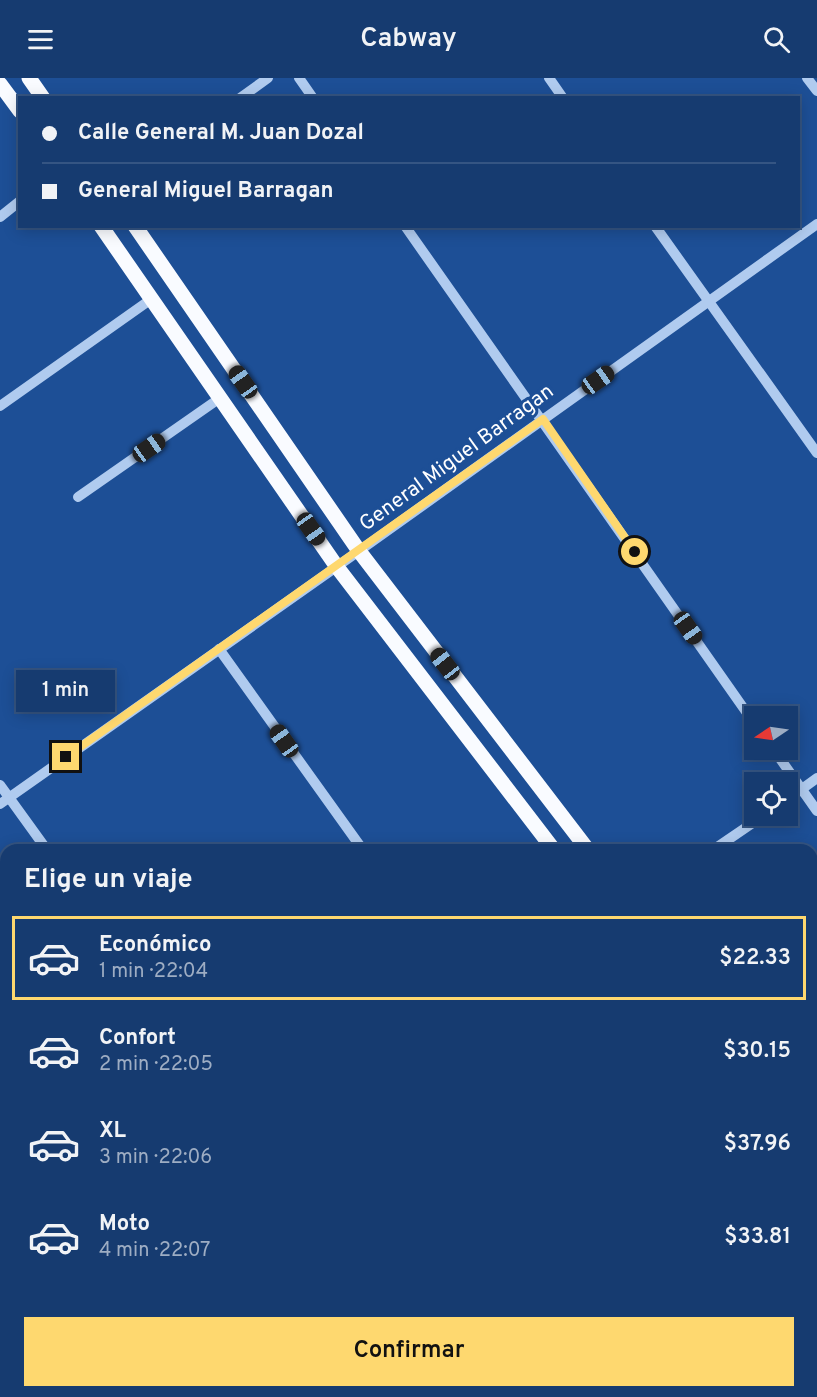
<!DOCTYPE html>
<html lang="es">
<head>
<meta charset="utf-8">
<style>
  :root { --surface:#163b70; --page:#1f4275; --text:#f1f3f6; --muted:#9eadc3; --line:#355583; --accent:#fed86f }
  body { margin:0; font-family:Overpass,sans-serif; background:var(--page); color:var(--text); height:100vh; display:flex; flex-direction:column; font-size:22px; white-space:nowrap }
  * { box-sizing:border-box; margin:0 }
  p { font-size:20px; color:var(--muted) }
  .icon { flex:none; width:33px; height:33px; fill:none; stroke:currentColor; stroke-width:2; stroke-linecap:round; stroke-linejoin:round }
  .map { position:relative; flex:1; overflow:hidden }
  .sheet { position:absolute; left:0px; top:766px; width:818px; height:554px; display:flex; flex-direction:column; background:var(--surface); border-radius:18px 18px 0 0; box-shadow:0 3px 15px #0003,0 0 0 2px var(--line) }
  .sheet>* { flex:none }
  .top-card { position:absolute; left:18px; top:18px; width:782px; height:132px; border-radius:0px; box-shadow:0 3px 15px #0003,0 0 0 2px var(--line); display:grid; align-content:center; height:132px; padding:0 24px; background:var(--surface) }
  .needle { width:39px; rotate:257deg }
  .tools { position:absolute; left:744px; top:628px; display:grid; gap:12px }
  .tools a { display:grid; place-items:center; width:54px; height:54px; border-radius:0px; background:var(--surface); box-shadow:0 3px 15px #0003,0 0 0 2px var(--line); font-size:30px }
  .end { position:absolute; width:27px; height:27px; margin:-14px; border:8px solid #fed86f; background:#111; box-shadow:0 0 0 3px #111 }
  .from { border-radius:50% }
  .bubble { position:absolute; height:42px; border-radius:0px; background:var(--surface); box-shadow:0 3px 15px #0003,0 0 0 2px var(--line); font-size:20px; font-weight:600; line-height:42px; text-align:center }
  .car { position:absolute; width:18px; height:36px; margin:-18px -9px; border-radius:8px; box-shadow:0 0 4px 2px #0007; background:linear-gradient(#222 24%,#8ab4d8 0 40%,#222 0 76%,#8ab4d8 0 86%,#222 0) }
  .top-card b { display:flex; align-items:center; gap:21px; height:57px; font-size:22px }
  .top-card b+b { border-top:2px solid var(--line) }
  .top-card i { width:15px; height:15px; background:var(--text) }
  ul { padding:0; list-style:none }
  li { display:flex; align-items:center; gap:18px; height:84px; margin:0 12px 9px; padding:0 12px; border:3px solid transparent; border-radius:0px }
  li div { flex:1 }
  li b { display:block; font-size:22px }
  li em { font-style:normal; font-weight:600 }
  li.current { border-color:var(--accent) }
  li>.icon { width:54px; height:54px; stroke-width:1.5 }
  h2 { padding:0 24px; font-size:27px; line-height:72px }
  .primary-button { display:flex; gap:12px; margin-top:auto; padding:12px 24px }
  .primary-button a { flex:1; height:69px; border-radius:0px; background:var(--accent); color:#111; font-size:24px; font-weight:600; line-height:69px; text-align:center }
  header { display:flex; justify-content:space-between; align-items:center; height:78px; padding:0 24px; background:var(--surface); font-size:27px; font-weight:600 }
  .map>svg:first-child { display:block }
  .building { fill:#4578bc }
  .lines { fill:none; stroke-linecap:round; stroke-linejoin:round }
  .minor { stroke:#b0cbef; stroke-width:10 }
  .major { stroke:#f9fbff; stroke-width:15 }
  .route { stroke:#fed86f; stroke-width:8 }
  .labels { text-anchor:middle; stroke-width:6; stroke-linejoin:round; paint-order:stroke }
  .street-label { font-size:21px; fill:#fff; stroke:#1d4f96 }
</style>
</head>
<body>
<header><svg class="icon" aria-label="menu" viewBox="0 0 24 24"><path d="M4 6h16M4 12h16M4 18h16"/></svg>Cabway<svg class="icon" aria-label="search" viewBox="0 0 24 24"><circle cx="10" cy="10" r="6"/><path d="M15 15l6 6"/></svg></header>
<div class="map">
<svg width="817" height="1319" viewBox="0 0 817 1319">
  <rect width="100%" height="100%" fill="#1d4f96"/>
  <g class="building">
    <rect x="812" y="793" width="5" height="87"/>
    <rect x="812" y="883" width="5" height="57"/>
  </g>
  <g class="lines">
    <g class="minor">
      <path d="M299,0L313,20"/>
      <path d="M549,0L563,20"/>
      <path d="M807,0L817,13"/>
      <path d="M240,20L268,0"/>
      <path d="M0,139L20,123"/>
      <path d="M405,148L754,645"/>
      <path d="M655,148L817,375"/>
      <path d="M0,328L150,222"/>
      <path d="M78,419L220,320"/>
      <path d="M219,571L363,772"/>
      <path d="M774,672L817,733"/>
      <path d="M0,707L47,772"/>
      <path d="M788,721L817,700"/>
      <path d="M0,726L359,473L817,146"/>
      <path d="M713,772L763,738"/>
      <path d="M0,1009L6,1005"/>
      <path d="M812,1249L817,1245"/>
      <path d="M0,1280L6,1276"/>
      <path d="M434,1314L438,1319"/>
      <path d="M749,1314L752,1319"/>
      <path d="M358,1319L365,1314"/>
      <path d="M711,1319L718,1314"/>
    </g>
    <g class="major">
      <path d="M29,0L43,20"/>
      <path d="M0,6L20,33"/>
      <path d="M101,148L337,489L554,772"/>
      <path d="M135,148L359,473L588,772"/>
      <path d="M812,1095L817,1103"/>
      <path d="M812,1145L817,1152"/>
    </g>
  </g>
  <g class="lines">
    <path class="route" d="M66,679L543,341L635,474"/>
  </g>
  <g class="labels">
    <g class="street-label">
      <text transform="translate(456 379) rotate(-36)" y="7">General Miguel Barragan</text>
    </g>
  </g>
</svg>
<div class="tools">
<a><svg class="needle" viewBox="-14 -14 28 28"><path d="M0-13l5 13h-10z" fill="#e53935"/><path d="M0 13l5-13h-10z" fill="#9eadc3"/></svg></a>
<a><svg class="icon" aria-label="locate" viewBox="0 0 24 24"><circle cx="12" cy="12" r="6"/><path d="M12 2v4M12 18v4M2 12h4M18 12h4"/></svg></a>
</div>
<i class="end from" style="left:635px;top:474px"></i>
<i class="end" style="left:66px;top:679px"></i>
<div class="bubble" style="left:16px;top:592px;width:99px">1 min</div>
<i class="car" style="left:598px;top:302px;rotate:55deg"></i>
<i class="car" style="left:243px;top:304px;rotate:325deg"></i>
<i class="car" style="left:149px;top:370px;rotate:55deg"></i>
<i class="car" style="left:311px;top:451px;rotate:145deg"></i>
<i class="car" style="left:688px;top:550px;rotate:145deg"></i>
<i class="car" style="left:445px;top:586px;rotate:322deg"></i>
<i class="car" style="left:284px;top:663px;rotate:325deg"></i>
<div class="top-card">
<b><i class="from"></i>Calle General M. Juan Dozal</b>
<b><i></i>General Miguel Barragan</b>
</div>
<section class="sheet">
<h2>Elige un viaje</h2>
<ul>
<li class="current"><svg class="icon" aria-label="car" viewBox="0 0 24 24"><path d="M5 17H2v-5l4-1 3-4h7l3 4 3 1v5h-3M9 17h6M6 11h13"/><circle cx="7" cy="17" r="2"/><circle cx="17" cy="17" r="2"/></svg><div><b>Económico</b><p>1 min · 22:04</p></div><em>$22.33</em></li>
<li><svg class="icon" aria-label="car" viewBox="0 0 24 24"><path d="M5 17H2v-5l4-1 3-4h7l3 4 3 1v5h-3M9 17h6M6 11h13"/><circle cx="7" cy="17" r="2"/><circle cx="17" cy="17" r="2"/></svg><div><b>Confort</b><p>2 min · 22:05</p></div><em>$30.15</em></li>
<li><svg class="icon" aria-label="car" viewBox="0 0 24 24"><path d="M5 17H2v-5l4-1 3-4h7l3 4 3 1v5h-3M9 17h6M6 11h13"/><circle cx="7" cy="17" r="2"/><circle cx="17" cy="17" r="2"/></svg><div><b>XL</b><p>3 min · 22:06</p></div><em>$37.96</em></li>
<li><svg class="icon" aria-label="car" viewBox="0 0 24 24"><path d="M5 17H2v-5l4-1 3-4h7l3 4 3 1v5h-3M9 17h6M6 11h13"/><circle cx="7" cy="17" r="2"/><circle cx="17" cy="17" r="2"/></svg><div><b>Moto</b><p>4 min · 22:07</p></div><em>$33.81</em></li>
</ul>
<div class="primary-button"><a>Confirmar</a></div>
</section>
</div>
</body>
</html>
